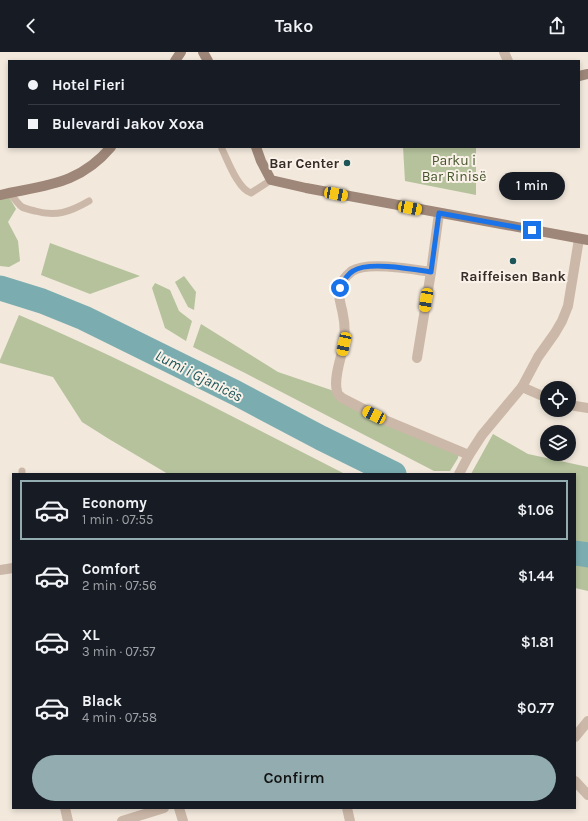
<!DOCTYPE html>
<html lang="en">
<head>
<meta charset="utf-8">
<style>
  :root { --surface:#171b24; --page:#20242c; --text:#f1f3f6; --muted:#9ea1a6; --line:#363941; --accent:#92acaf }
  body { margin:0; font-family:Karla,sans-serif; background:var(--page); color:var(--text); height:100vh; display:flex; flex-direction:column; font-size:15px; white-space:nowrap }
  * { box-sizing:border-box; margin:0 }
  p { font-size:13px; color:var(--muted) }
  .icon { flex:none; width:22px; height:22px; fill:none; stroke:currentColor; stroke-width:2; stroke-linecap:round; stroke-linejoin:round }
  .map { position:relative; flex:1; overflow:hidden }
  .details { position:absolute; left:12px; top:421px; width:564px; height:336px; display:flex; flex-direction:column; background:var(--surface); border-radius:0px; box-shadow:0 2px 6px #0003 }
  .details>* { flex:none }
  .hud { position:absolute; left:8px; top:8px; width:572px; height:88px; border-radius:0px; box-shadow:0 2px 6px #0003; display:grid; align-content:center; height:88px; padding:0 20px; background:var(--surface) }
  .controls { position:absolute; left:540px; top:329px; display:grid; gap:8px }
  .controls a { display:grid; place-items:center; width:36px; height:36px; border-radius:50%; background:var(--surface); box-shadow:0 2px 6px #0003; font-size:20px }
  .end { position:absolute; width:18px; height:18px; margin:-9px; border:5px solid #1a73e8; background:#fff; box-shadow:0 0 0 2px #fff }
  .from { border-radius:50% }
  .bubble { position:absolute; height:28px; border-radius:14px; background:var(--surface); box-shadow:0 2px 6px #0003; font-size:13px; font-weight:600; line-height:28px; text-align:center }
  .car { position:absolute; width:12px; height:24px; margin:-12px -6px; border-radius:5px; box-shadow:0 0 3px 1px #0007; background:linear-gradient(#f5c518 24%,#345 0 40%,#f5c518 0 76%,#345 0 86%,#f5c518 0) }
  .hud b { display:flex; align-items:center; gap:14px; height:38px; font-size:15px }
  .hud b+b { border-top:1px solid var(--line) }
  .hud i { width:10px; height:10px; background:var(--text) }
  ul { padding:7px 0 0; list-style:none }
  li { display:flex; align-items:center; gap:12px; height:60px; margin:0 8px 6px; padding:0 12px; border:2px solid transparent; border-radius:0px }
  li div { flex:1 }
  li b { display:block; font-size:15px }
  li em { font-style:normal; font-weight:600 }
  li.selected { border-color:var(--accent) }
  li>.icon { width:36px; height:36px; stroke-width:1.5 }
  .button { display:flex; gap:8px; margin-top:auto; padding:8px 20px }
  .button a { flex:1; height:46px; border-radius:24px; background:var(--accent); color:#111; font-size:16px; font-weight:600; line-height:46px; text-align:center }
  header { display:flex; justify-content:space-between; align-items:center; height:52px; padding:0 20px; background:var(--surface); font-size:18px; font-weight:600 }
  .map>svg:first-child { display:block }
  .green { fill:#b5c29c }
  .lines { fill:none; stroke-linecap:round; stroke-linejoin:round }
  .river { stroke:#7badb0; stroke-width:25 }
  .service { stroke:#cbb8a8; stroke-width:7 }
  .minor { stroke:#cbb8a8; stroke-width:10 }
  .tertiary { stroke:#cbb8a8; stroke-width:10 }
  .secondary { stroke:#9e8779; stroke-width:10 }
  .route { stroke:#1a73e8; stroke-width:5 }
  .poi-dot { fill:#1d5559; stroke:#faf2e9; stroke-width:1.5 }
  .labels { text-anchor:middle; stroke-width:4; stroke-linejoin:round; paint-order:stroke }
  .park-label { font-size:14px; fill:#46562c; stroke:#faf2e9 }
  .poi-label { font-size:14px; font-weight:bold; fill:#372d28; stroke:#faf2e9; text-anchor:end }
  .water-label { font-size:15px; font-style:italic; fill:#1d5559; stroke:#faf2e9 }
</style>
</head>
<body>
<header><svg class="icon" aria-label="back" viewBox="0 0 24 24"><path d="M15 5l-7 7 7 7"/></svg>Tako<svg class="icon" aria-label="share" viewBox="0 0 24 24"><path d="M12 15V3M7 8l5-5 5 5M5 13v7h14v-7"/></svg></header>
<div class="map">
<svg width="588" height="769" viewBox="0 0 588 769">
  <rect width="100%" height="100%" fill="#f2e8dc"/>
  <g class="green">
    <path d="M403,95H476V143L405,129Z"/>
    <path d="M9,145L16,157L8,170L18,189L20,209L9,215L0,214V147Z"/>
    <path d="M50,191L140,224L90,242L41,223Z"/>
    <path d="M184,224L196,240L194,258L188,255L175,230Z"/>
    <path d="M155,231L170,238L179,259L192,269L186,289L165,276L152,236Z"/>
    <path d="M19,263C130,310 237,367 345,422H168L109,387L82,370L53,325L0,311V308Z"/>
    <path d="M201,272L278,320L337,340L459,399L458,406L450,419H434L245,321L193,295Z"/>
    <path d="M493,382L528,402L588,415V539L575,536V422H471Z"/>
  </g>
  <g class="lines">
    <g class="river">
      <path d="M0,236L42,249L84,266L236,341L321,386L394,422"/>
      <path d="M575,501L588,503"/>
    </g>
    <g class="service">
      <path d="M222,97C228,109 238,137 251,141L271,128"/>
      <path d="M10,141C13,145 18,152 22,155C26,157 31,158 35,159C56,165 70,160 89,149"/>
      <path d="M22,419V422"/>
    </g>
    <g class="minor">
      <path d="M504,0L508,9"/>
      <path d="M439,161L431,220C412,217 367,209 352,219C347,223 341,230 340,236C337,246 342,254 343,263C345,272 345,282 344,291C342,304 333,326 337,339C337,342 340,344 342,346L385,368L469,403"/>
      <path d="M417,306L431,220"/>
      <path d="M522,335L547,346"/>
      <path d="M569,353L588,356"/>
      <path d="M459,422L469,403L482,383L522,335L538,305L555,281L562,269L568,254L579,187"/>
      <path d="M0,518L13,516"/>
      <path d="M575,685L588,669"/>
      <path d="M65,756L68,769"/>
      <path d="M179,756L183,769"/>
      <path d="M347,756L350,769"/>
    </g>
    <g class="tertiary">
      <path d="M575,729L588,743"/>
      <path d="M122,769L164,756"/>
    </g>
    <g class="secondary">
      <path d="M203,0L208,9"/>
      <path d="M175,9L181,0"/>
      <path d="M579,24L588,22"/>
      <path d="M256,95L261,109L271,128L306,136L588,188"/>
      <path d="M0,143C45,133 79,133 111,95"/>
    </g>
  </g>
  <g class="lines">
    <path class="route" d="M340,236C343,230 346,223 353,219C368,209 412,217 431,220L439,161L532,178"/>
  </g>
  <g class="poi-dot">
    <circle cx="347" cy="111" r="4"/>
    <circle cx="513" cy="209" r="4"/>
  </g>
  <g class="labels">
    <g class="park-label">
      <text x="454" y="113">Parku i<tspan x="454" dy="16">Bar Rinisë</tspan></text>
    </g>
    <g class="poi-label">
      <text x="339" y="116">Bar Center</text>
      <text x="513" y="229" text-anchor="middle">Raiffeisen Bank</text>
    </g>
    <g class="water-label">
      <text transform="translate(199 324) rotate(27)" y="5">Lumi i Gjanicës</text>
    </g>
  </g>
</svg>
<div class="controls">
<a><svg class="icon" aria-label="locate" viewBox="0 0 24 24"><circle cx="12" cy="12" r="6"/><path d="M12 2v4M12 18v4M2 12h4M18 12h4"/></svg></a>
<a><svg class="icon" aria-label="layers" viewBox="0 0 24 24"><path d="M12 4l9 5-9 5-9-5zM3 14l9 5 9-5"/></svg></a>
</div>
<i class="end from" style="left:340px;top:236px"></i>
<i class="end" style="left:532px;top:178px"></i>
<div class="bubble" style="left:499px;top:120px;width:66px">1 min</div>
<i class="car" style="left:336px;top:142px;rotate:101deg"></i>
<i class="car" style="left:410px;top:156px;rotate:101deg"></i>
<i class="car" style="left:426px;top:248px;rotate:189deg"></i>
<i class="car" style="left:344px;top:292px;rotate:192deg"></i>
<i class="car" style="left:374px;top:363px;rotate:297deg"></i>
<div class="hud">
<b><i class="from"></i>Hotel Fieri</b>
<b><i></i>Bulevardi Jakov Xoxa</b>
</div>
<section class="details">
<ul>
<li class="selected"><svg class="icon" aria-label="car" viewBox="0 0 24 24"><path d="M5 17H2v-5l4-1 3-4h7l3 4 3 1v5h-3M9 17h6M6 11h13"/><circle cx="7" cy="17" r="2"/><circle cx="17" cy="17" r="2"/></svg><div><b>Economy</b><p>1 min · 07:55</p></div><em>$1.06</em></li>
<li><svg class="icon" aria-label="car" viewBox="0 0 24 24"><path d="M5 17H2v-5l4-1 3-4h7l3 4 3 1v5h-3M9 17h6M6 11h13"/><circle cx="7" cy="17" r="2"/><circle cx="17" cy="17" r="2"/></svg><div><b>Comfort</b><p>2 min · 07:56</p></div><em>$1.44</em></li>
<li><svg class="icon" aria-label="car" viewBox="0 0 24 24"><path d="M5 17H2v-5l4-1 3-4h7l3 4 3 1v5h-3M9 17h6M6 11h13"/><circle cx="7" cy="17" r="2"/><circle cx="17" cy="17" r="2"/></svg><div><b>XL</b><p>3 min · 07:57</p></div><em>$1.81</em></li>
<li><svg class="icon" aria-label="car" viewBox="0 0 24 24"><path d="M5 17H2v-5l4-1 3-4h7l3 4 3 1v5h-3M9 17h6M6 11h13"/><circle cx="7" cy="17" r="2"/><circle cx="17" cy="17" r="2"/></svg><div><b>Black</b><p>4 min · 07:58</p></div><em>$0.77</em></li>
</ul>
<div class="button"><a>Confirm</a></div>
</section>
</div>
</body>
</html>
